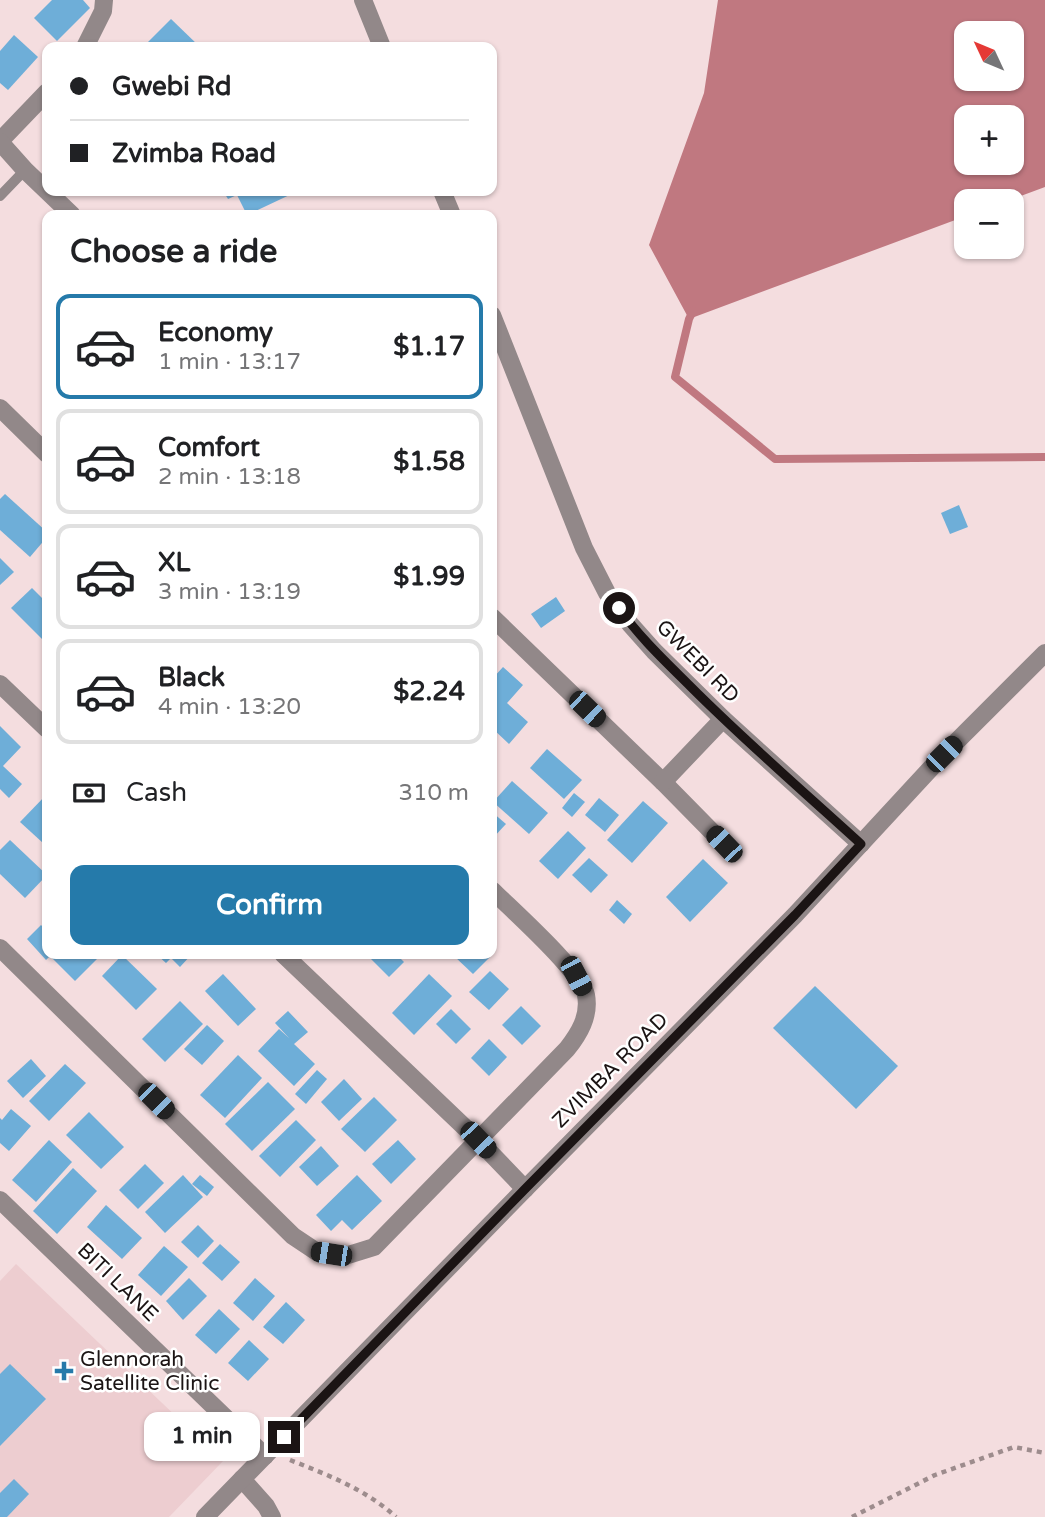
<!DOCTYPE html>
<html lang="en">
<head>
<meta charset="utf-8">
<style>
  :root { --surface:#fff; --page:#f2f2f2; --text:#202124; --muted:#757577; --line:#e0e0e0; --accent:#257aaa }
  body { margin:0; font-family:"Varela Round",sans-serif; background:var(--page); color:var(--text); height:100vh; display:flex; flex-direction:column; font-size:26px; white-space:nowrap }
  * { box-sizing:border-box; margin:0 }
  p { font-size:23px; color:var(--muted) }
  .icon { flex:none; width:38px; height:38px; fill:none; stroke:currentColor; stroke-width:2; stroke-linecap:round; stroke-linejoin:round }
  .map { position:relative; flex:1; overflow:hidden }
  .panel { position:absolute; left:42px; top:210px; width:455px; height:749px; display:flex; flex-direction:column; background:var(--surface); border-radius:14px; box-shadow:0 2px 5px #0004 }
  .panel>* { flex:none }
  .top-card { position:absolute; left:42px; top:42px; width:455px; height:154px; border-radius:14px; box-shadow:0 2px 5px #0004; display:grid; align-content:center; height:154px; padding:0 28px; background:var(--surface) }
  .needle { width:46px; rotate:314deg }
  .tools { position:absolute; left:954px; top:21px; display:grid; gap:14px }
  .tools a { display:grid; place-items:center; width:70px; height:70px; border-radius:14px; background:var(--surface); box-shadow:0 2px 5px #0004; font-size:35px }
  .end { position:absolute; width:32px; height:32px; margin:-16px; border:9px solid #1b1414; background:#fff; box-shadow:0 0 0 4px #fff }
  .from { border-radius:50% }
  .bubble { position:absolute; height:49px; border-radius:14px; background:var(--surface); box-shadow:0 2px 5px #0004; font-size:23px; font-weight:800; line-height:49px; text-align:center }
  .car { position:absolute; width:21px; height:42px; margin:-21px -10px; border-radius:9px; box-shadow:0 0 5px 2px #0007; background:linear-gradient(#222 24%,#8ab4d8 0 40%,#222 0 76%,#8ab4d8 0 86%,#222 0) }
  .top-card b { display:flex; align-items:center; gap:24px; height:66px; font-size:26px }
  .top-card b+b { border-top:2px solid var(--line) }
  .top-card i { width:18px; height:18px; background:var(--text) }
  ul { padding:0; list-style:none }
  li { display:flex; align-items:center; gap:21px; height:105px; margin:0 14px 10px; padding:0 14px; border:4px solid var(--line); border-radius:14px }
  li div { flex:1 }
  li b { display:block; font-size:26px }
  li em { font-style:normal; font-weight:800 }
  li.active { border-color:var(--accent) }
  li>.icon { width:63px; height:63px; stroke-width:1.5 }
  h2 { padding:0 28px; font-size:32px; line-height:84px }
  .pay { display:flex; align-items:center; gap:18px; height:77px; padding:0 28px; font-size:26px }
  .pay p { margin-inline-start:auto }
  .primary-button { display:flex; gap:14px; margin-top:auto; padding:14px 28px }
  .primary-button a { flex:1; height:80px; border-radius:14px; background:var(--accent); color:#fff; font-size:28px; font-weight:800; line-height:80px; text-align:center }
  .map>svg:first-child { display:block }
  .built { fill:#edcdd0 }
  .water { fill:#c07880; fill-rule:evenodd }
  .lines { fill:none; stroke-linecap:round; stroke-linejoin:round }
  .stream { stroke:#c07880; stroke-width:8 }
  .building { fill:#6eaed8 }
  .path { stroke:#9d8c8d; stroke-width:4.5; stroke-dasharray:5 5; stroke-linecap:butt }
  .service { stroke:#928889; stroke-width:10 }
  .minor { stroke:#928889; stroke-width:18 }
  .tertiary { stroke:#928889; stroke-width:18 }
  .route { stroke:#1b1414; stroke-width:9 }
  .poi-dot { fill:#257aaa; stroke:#fff; stroke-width:2.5 }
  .labels { text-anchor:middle; stroke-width:5; stroke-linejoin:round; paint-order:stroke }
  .street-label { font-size:21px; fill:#1b1414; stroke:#fff }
  .poi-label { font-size:21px; fill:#1b1414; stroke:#fff; text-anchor:start }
</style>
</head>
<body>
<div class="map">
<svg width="1045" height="1517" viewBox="0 0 1045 1517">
  <rect width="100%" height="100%" fill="#f4dddf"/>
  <path class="built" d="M16,1264L223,1461L169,1517H0V1281Z"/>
  <path class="water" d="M718,0H1045V187L1007,201H966V216L689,319L649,245L704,93ZM966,33H1012V79H966ZM966,117H1012V163H966Z"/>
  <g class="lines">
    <path class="stream" d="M693,311L689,319L675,377L775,459L1045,457"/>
  </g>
  <g class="building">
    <path d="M52,0H83L90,8L57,41L34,18Z"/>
    <path d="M171,19L200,47H143Z"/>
    <path d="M14,35L38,57L8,90L0,83V51Z"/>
    <path d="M223,191H298L247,215L237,195L228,199Z"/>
    <path d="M5,494L47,532V537L30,557L0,530V499Z"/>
    <path d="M959,505L968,527L950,534L941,513Z"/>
    <path d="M0,558L14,572L0,585Z"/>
    <path d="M32,588L47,603V644L11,608Z"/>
    <path d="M556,597L565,611L541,628L531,614Z"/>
    <path d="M503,667L523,685L507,703L528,722L509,744L492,728V679Z"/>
    <path d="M0,726L21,747L3,766L22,784L9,798L0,789Z"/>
    <path d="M547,749L582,780L564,799L530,768Z"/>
    <path d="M512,781L548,813L529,834L493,802Z"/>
    <path d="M574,793L585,802L572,817L562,808Z"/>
    <path d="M47,794V838L43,843L20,822Z"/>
    <path d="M599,798L619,815L605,832L585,815Z"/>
    <path d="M643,801L668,823L632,863L607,840Z"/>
    <path d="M492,812L506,824L492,839Z"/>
    <path d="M568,831L586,848L558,879L539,861Z"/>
    <path d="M10,840L47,875L25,898L0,874V850Z"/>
    <path d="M589,858L608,875L591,893L572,875Z"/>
    <path d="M703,859L728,883L690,922L666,897Z"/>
    <path d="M617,900L632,914L624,924L609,910Z"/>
    <path d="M41,925L47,931V954H52L46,960L27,939Z"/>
    <path d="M57,954H102L75,981L52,958Z"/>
    <path d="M156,954H192L180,967L171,958L166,963Z"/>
    <path d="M366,954H396L404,962L389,977Z"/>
    <path d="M456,954H487L490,957L473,974L454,956Z"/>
    <path d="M122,955L157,989L136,1010L102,976Z"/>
    <path d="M490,971L509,989L489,1010L469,992Z"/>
    <path d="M223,974L256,1009L238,1026L205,991Z"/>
    <path d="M429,974L452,996L414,1035L392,1013Z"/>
    <path d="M815,986L898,1066L856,1109L773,1028Z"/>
    <path d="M180,1001L203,1024L165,1062L142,1039Z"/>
    <path d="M521,1006L541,1026L522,1045L502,1025Z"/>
    <path d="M451,1009L471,1029L456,1044L436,1024Z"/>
    <path d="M288,1011L308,1032L294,1044L315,1064L294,1086L258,1051L279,1029L289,1038L275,1023Z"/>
    <path d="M207,1025L224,1041L202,1065L184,1049Z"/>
    <path d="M489,1039L507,1057L489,1076L471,1058Z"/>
    <path d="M238,1055L262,1078L225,1118L200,1095Z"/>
    <path d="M31,1059L46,1076L23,1098L7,1081Z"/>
    <path d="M65,1064L86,1083L49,1121L29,1101Z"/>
    <path d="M317,1070L327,1079L306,1104L295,1094Z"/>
    <path d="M344,1079L362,1099L339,1121L321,1102Z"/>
    <path d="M268,1082L295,1109L252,1151L225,1124Z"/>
    <path d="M374,1097L397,1120L365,1152L341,1129Z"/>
    <path d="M11,1109L31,1126L9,1151L0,1143V1118L2,1120Z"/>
    <path d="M89,1112L124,1147L101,1169L66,1135Z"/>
    <path d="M296,1120L316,1140L280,1177L259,1156Z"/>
    <path d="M49,1140L72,1162L36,1202L12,1180Z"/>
    <path d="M398,1140L416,1159L391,1184L372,1164Z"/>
    <path d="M321,1146L339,1166L317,1186L299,1167Z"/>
    <path d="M145,1164L164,1183L138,1209L119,1190Z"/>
    <path d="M73,1168L97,1191L57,1234L33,1211Z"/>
    <path d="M183,1175L203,1197L165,1233L145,1212Z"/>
    <path d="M200,1175L214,1187L207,1196L192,1184Z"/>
    <path d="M357,1175L382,1201L352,1230L342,1220L331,1231L316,1215Z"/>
    <path d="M106,1205L142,1238L122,1259L87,1227Z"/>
    <path d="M198,1225L214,1241L198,1258L181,1242Z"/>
    <path d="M220,1244L240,1262L222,1281L202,1263Z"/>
    <path d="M164,1246L188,1267L161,1296L138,1275Z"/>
    <path d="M189,1278L207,1296L183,1320L166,1301Z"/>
    <path d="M255,1278L275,1296L253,1321L233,1303Z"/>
    <path d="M286,1302L305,1320L283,1344L263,1327Z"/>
    <path d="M219,1309L240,1329L216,1354L195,1335Z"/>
    <path d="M249,1340L269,1359L248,1381L228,1363Z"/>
    <path d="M10,1364L46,1399L0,1446V1374Z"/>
    <path d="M14,1479L29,1494L7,1517H0V1493Z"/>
  </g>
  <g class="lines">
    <g class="path">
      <path d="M290,1460C328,1475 365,1489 396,1517"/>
      <path d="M852,1517L935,1475L1014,1447L1045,1453"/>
    </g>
    <path class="service" d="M0,196L25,170"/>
    <g class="minor">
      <path d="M85,47L103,11L104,0"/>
      <path d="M0,141L47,92"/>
      <path d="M0,142L25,170L72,215"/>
      <path d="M0,408L47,454"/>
      <path d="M492,617L663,782L724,844"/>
      <path d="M0,684L47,729"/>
      <path d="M663,782L723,719"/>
      <path d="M0,948L293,1236L317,1252L345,1256L374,1247L567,1049C579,1034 590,1016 586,995C581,971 512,910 492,890"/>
      <path d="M283,954L478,1140L525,1189"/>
      <path d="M0,1200L265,1456"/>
      <path d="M242,1479L266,1506L272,1517"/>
    </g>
    <g class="tertiary">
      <path d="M363,0L382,47"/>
      <path d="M442,191L452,215"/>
      <path d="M492,315L584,548L607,593L630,624L654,651L723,719L861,844"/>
      <path d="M205,1517L525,1189L795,915L944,754L1045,653"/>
    </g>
  </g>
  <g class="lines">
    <path class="route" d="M284,1437L525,1189L795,915L861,844C804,792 746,742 691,687C666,662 640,638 619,608"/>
  </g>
  <path class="poi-dot" d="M60.5 1360.5h7v7h7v7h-7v7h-7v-7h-7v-7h7z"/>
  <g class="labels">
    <g class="street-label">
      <text transform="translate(698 661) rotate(45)" y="7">GWEBI RD</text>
      <text transform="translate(610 1070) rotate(-45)" y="7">ZVIMBA ROAD</text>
      <text transform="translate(118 1282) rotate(44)" y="7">BITI LANE</text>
    </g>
    <g class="poi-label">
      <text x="80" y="1366">Glennorah<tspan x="80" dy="24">Satellite Clinic</tspan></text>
    </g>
  </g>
</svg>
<div class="tools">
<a><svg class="needle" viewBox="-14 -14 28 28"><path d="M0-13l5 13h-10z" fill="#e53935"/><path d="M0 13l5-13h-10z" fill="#757577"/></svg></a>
<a>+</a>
<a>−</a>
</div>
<i class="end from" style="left:619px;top:608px"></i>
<i class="end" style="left:284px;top:1437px"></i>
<div class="bubble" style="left:144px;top:1412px;width:116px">1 min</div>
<i class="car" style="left:587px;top:709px;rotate:134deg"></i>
<i class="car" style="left:944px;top:754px;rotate:45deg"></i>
<i class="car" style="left:724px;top:844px;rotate:316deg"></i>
<i class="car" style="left:576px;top:976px;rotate:152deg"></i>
<i class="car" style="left:156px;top:1101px;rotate:135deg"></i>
<i class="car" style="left:478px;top:1140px;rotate:136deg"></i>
<i class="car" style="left:331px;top:1254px;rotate:279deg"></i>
<div class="top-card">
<b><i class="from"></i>Gwebi Rd</b>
<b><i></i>Zvimba Road</b>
</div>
<section class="panel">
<h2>Choose a ride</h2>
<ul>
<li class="active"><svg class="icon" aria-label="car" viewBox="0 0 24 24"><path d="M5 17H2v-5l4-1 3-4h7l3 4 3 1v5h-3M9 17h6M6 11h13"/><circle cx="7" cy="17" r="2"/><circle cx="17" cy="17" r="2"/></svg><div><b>Economy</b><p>1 min · 13:17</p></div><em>$1.17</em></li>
<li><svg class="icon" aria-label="car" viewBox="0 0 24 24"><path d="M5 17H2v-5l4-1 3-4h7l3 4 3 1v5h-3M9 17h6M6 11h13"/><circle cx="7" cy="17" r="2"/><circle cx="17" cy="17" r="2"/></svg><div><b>Comfort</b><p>2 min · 13:18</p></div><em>$1.58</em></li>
<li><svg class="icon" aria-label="car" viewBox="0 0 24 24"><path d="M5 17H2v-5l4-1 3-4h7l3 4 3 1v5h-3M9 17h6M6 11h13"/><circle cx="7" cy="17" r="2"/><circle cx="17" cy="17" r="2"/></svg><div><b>XL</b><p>3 min · 13:19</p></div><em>$1.99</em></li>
<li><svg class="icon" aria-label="car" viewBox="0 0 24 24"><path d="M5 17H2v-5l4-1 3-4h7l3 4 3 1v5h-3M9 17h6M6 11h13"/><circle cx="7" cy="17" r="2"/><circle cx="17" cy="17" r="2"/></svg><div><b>Black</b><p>4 min · 13:20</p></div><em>$2.24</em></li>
</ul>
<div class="pay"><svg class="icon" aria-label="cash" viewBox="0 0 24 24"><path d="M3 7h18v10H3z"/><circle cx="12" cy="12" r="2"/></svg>Cash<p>310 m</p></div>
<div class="primary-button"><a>Confirm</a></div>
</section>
</div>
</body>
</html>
